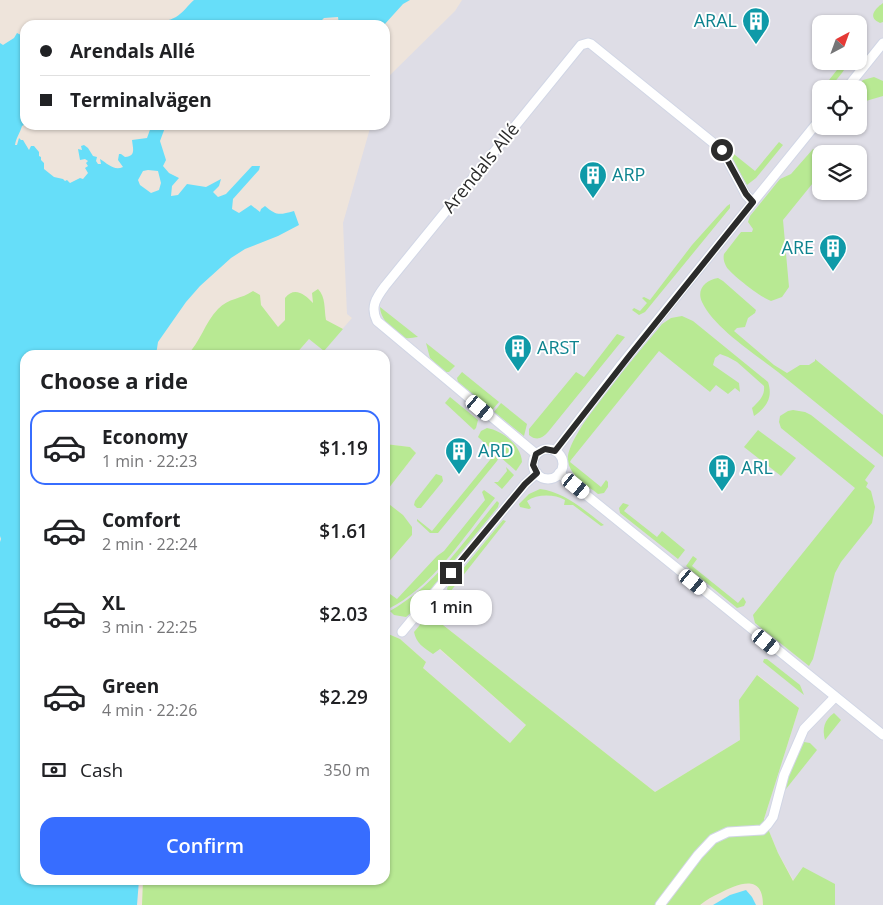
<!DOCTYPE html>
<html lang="en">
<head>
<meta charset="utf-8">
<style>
  :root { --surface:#fff; --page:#f2f2f2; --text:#202124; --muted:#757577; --line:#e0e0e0; --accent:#376dff }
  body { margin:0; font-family:"Open Sans",sans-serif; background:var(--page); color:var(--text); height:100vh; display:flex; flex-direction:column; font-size:19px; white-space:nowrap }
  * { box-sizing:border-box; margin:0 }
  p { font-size:16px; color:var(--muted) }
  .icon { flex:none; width:28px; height:28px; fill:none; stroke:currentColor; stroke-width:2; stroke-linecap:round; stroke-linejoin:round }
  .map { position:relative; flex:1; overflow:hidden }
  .side { position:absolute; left:20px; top:350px; width:370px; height:535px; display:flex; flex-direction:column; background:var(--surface); border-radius:15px; box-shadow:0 1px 4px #0004 }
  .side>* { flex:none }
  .top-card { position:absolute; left:20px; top:20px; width:370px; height:110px; border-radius:15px; box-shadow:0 1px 4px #0004; display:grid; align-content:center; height:110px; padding:0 20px; background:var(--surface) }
  .needle { width:32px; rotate:41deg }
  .controls { position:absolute; left:812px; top:15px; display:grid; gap:10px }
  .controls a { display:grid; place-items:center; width:55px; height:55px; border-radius:10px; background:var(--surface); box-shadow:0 1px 4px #0004; font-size:25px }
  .end { position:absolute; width:22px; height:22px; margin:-11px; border:6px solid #2b2b2b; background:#fff; box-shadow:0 0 0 2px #fff }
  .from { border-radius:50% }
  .bubble { position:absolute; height:35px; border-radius:15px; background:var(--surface); box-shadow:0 1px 4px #0004; font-size:16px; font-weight:600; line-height:35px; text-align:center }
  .car { position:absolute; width:15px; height:30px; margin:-15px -8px; border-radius:6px; box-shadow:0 0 4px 1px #0007; background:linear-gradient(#fff 24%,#345 0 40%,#fff 0 76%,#345 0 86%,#fff 0) }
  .top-card b { display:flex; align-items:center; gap:18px; height:48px; font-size:19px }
  .top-card b+b { border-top:1px solid var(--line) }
  .top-card i { width:12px; height:12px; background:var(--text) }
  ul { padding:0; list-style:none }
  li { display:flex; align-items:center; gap:15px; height:75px; margin:0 10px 8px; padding:0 10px; border:2px solid transparent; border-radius:15px }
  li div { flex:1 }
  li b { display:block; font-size:19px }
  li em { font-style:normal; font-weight:600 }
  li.active { border-color:var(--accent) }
  li>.icon { width:45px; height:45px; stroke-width:1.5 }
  h2 { padding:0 20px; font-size:22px; line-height:60px }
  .pay { display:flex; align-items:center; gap:12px; height:55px; padding:0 20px; font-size:19px }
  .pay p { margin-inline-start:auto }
  .cta { display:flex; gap:10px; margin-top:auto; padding:10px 20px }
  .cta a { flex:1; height:58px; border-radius:15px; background:var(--accent); color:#fff; font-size:20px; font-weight:600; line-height:58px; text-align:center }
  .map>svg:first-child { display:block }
  .industrial { fill:#dedde6; fill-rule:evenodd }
  .green { fill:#b8e993 }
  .water { fill:#66def9; fill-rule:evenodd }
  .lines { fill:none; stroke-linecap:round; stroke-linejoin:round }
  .minor-casing { stroke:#d1d6e5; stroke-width:11 }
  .minor { stroke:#fff; stroke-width:9 }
  .route { stroke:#2b2b2b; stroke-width:6 }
  .labels { text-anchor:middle; stroke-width:4; stroke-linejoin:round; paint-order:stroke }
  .culture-label { font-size:18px; fill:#0d838f; stroke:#fff; text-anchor:start }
  .street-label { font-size:18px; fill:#2b2b2b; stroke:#fff }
</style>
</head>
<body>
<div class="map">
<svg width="883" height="905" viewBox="0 0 883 905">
  <rect width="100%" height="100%" fill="#eee4db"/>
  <path class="industrial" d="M462,0H883V905H835V884L794,881L778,853L764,819L799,708L758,675L739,700L740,740L655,792L429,614L414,632L439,649L526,725L510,743L423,668L426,662L400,639L386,633L385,566L412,535L403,515L385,501V493L416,453L410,447L385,444V355H295L309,339L324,350L352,318L347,314L343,223L371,125H385V80L455,11ZM821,24H859V61H821ZM821,89H859V126H821ZM821,154H859V191H821Z"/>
  <g class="green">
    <path d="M883,3V22L880,23C867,17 875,9 883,3Z"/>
    <path d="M844,61H849C845,71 835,81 829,89H822Z"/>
    <path d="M874,77L883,81V96L859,103V89H854L863,80Z"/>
    <path d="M779,142L783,145L756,178L747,185L725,147L755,171Z"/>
    <path d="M813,149L821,155V173L783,220L789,287L782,297L771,301C763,299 729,273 726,266C724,262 723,258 724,254L741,232H752L753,229L748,222L750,216L780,179L791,174Z"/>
    <path d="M730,204V208L645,312L639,315L632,310L634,308L640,311L647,303L642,298L644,297L650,300L692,245L727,206Z"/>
    <path d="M718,278L723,281L756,310L755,313L748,318L745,327L737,328L734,331L774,365L787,373L800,365H809L815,361V359L883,415V457C848,429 813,400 778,372C755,354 714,328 702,302C696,289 706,280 718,278Z"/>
    <path d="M318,289C326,297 324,309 326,320L343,329L324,351L309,339L295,355H187C200,343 205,322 218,309C228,298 242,299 253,291L260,295L261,305L278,327L285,320V298C294,286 305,294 313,303L312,293Z"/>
    <path d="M380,307L418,337C414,337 409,339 406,338C394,335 380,318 380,307Z"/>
    <path d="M682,316L693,321L768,382C773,397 767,407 754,416L752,408C759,401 765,396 764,386L737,362L728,357L720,354L715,358L713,365L739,383L740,392L735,388L728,394L716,385L710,392L659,351L571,460L570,462L601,487L606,480L608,482V487L604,493L598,494C587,485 570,476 568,461C564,435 644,347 662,324L671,318Z"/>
    <path d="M617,334L625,337L548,432C542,439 536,441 529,435V429L576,372L584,377Z"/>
    <path d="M426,343L455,366L449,372H444L430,358Z"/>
    <path d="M462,372L499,402L492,410L458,382L457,378Z"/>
    <path d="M450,397L478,420L476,428L474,430L445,403Z"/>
    <path d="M501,403L527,424L524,436L494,412Z"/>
    <path d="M793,410L805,412L811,415L875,466L865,480L868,483L866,487L871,491L875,507L872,523L841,562L835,573L813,659L809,666L755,623L753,615L855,488L781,428L779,422L780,416L788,411Z"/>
    <path d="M487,428C503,431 521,445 522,462L516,471L478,437L481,431Z"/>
    <path d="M758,430L796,458L781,476L744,447Z"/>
    <path d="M385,444L410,447L416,453L385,493Z"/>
    <path d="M494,455L498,459L497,461L438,533H430L417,521V519L432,531Z"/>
    <path d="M506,467L514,475L502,489L494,482H498L507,471Z"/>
    <path d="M436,474L442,476L443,481L421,508H417L414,505L415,501Z"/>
    <path d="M540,489C565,492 585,511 604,525L601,526L573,505H564L565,500C554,494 537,494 527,501L531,508L529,509L520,507L519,504L529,494Z"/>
    <path d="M484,490L495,498C464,536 433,587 388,609L387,601L390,594L397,599L437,556L444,551L485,500L482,492Z"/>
    <path d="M385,501L403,515L412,527V535L385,566Z"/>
    <path d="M497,501L499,503L498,507L413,611L406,617L394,615L390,611C436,585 464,541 497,501Z"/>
    <path d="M623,503L629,505L624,511L657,537L662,531L685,550L678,559L620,513L619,508Z"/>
    <path d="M503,520L506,521L450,592H448L447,588Z"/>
    <path d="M693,556L697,559L692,566L738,603L743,597L746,602L744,606L737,608L686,566Z"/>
    <path d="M429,614L655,792L740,740L739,700L757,675L799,708L764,819L778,853L793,881L803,867L835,884V905H763C763,873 738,884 720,893C713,896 706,900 700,905H142L143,880H385V615L387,619L386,633L400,639L426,662L423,668L510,743L526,725L440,649L433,654C424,648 416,643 414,632Z"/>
    <path d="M764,659H767L800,685L804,695L763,662Z"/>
    <path d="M834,713L841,720L825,740C822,729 824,720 834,713Z"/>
    <path d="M804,742L810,743L817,750L782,794L801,744Z"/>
  </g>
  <g class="water">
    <path d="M194,0H410L403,4L384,25H339L338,17L324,18L317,25H292L289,22L286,25H154C161,21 169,21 176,17C183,13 188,5 194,0Z"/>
    <path d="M17,33L23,36L25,39L22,56L25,60V124L22,126C20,133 16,138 15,145H17L19,138L21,140H23L29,150L31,146H34L39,152V156L41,157V160L44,163V169L54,177L63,179L65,181L67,180L70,183L80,178L83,179L88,173L85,168L88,166L86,163L88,161L85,159L80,160L78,149L82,150L81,146L84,145L88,148L93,156L97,157L96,161L98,164H101L100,159C108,164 114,171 123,167L118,160L119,154H121L125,157C136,156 133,149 132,140L147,138L151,127L148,125H166L160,141L166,160L163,166L169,173L179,178L172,186L171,196L178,195L187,184L206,187L221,179L219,186L213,192L218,197L226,194L252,166H260L259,170L233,199L232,209L239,213L251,205L260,212L261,209L265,206C277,216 279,215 294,211L299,225L278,236L245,249L231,258L200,286L186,302L158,342L156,355H25V880H139L137,905H0V542L1,539L0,536V43L3,45L14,38ZM148,170L158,171L161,183L159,190L151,193L140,185L138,180L143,171Z"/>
    <path d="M746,890L752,897L756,905H713L730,895Z"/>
  </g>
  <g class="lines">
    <g class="minor-casing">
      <g id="minor">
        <path d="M846,89L883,43"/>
        <circle cx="548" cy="464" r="15"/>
        <path d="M555,451L621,365L821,118"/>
        <path d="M536,454L377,321C370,307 376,298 385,286L581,45L588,43L591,44L722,150L746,195L753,202"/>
        <path d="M559,473L883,735"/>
        <path d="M402,632L525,484L537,473"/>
        <path d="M660,905L698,855L713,839L728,832L762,830L768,824L773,817L784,775L804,729L835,697"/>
      </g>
    </g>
    <use href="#minor" class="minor"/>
  </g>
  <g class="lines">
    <path class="route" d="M451,573L525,484L537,473L533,465L536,454L545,449L555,451L630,355L753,202L746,194L722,150"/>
  </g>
  <defs>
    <g id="building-pin" transform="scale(1.4375)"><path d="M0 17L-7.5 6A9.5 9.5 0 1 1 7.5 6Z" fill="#0f9aa8" stroke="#fff"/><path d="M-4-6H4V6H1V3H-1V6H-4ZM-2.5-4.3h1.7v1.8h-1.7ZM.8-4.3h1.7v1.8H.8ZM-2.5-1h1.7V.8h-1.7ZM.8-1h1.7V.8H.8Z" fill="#fff"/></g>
  </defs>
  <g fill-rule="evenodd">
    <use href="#building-pin" x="756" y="21"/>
    <use href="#building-pin" x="593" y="175"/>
    <use href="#building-pin" x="833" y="248"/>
    <use href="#building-pin" x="518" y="348"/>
    <use href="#building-pin" x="459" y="451"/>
    <use href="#building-pin" x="722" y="468"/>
  </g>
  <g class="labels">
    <g class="culture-label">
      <text x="737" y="27" text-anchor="end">ARAL</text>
      <text x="612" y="181">ARP</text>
      <text x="814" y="254" text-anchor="end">ARE</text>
      <text x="537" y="354">ARST</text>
      <text x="478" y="457">ARD</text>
      <text x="741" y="474">ARL</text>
    </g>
    <g class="street-label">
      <text transform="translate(481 168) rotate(-51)" y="6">Arendals Allé</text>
    </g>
  </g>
</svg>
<div class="controls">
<a><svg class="needle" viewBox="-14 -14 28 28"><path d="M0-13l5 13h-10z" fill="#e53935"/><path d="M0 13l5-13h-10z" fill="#757577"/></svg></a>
<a><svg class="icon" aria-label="locate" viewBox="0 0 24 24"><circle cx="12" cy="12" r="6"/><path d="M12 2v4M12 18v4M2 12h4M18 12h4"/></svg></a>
<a><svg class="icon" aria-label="layers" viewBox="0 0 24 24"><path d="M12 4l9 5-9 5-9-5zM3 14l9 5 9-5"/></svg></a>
</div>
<i class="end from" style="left:722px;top:150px"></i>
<i class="end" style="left:451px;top:573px"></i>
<div class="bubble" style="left:410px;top:590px;width:82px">1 min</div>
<i class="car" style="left:480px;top:408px;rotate:130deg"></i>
<i class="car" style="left:576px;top:486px;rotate:129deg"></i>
<i class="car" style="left:693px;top:582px;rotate:129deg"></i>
<i class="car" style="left:766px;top:642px;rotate:129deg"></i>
<div class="top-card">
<b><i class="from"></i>Arendals Allé</b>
<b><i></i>Terminalvägen</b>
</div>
<section class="side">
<h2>Choose a ride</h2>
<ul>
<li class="active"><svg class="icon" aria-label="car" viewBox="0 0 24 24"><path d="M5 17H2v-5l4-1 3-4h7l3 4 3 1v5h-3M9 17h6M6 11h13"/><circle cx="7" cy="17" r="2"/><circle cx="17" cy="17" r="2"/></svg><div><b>Economy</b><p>1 min · 22:23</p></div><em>$1.19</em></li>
<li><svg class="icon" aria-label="car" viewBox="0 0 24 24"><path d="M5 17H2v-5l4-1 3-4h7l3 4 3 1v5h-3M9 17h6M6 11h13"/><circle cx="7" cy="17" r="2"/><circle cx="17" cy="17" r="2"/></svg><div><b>Comfort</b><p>2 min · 22:24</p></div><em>$1.61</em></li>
<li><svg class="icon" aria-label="car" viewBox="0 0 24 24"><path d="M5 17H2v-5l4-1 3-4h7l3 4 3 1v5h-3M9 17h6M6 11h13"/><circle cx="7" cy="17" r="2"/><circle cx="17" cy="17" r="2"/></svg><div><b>XL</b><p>3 min · 22:25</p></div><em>$2.03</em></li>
<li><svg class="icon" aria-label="car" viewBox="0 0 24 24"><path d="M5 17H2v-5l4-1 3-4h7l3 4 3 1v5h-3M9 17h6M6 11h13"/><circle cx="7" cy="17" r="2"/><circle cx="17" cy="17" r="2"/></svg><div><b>Green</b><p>4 min · 22:26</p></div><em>$2.29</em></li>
</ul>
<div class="pay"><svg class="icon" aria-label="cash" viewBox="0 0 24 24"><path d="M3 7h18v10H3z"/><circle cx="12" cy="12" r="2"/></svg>Cash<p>350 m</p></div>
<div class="cta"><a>Confirm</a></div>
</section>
</div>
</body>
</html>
